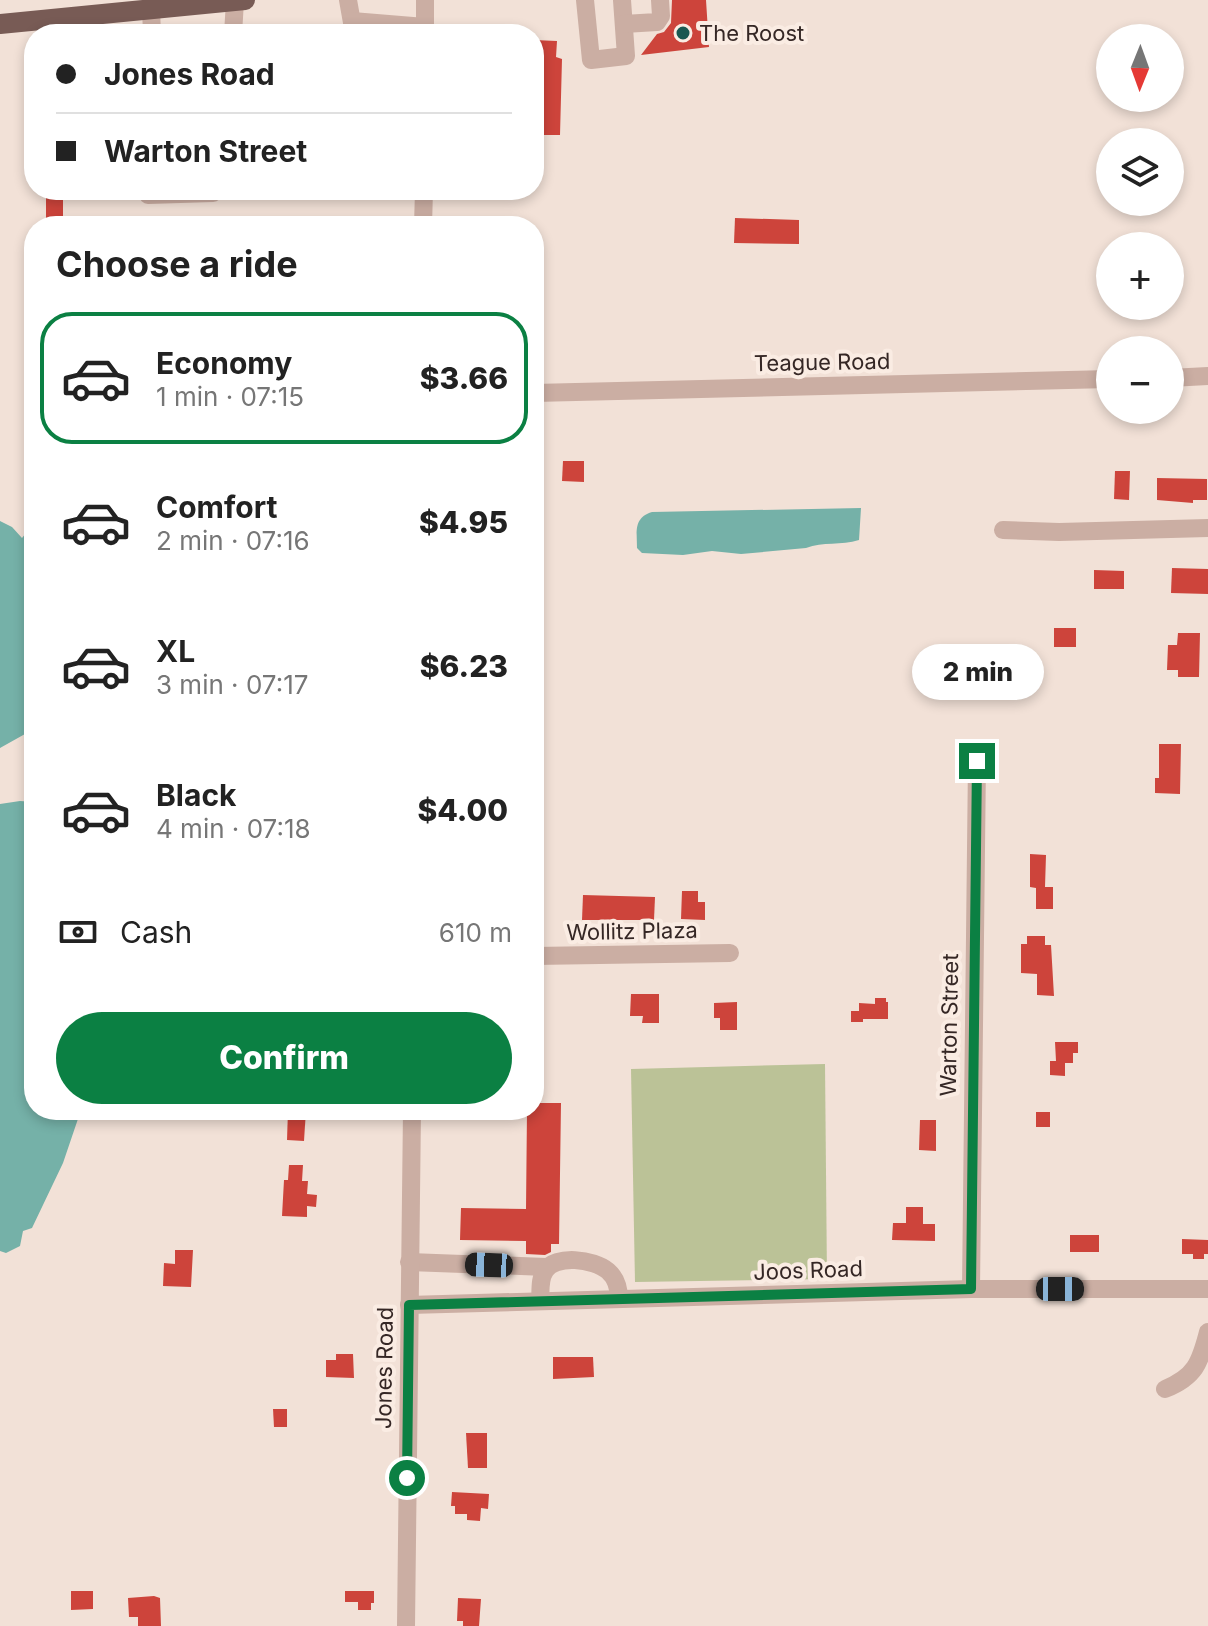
<!DOCTYPE html>
<html lang="en">
<head>
<meta charset="utf-8">
<style>
  :root { --surface:#fff; --page:#f6f6f6; --text:#222; --muted:#767676; --line:#e0e0e0; --accent:#0b8043 }
  body { margin:0; font-family:Inter,sans-serif; background:var(--page); color:var(--text); height:100vh; display:flex; flex-direction:column; font-size:30px; white-space:nowrap }
  * { box-sizing:border-box; margin:0 }
  p { font-size:26px; color:var(--muted) }
  .icon { flex:none; width:44px; height:44px; fill:none; stroke:currentColor; stroke-width:2; stroke-linecap:round; stroke-linejoin:round }
  .map { position:relative; flex:1; overflow:hidden }
  .panel { position:absolute; left:24px; top:216px; width:520px; height:904px; display:flex; flex-direction:column; background:var(--surface); border-radius:32px; box-shadow:0 4px 12px #0003 }
  .panel>* { flex:none }
  .hud { position:absolute; left:24px; top:24px; width:520px; height:176px; border-radius:32px; box-shadow:0 4px 12px #0003; display:grid; align-content:center; height:176px; padding:0 32px; background:var(--surface) }
  .needle { width:52px; rotate:181deg }
  .controls { position:absolute; left:1096px; top:24px; display:grid; gap:16px }
  .controls a { display:grid; place-items:center; width:88px; height:88px; border-radius:50%; background:var(--surface); box-shadow:0 4px 12px #0003; font-size:40px }
  .end { position:absolute; width:36px; height:36px; margin:-18px; border:10px solid #0b8043; background:#fff; box-shadow:0 0 0 4px #fff }
  .from { border-radius:50% }
  .bubble { position:absolute; height:56px; border-radius:28px; background:var(--surface); box-shadow:0 4px 12px #0003; font-size:26px; font-weight:800; line-height:56px; text-align:center }
  .car { position:absolute; width:24px; height:48px; margin:-24px -12px; border-radius:10px; box-shadow:0 0 6px 2px #0007; background:linear-gradient(#222 24%,#8ab4d8 0 40%,#222 0 76%,#8ab4d8 0 86%,#222 0) }
  .hud b { display:flex; align-items:center; gap:28px; height:76px; font-size:30px }
  .hud b+b { border-top:2px solid var(--line) }
  .hud i { width:20px; height:20px; background:var(--text) }
  ul { padding:0; list-style:none }
  li { display:flex; align-items:center; gap:24px; height:132px; margin:0 16px 12px; padding:0 16px; border:4px solid transparent; border-radius:32px }
  li div { flex:1 }
  li b { display:block; font-size:30px }
  li em { font-style:normal; font-weight:800 }
  li.current { border-color:var(--accent) }
  li>.icon { width:72px; height:72px; stroke-width:1.5 }
  h2 { padding:0 32px; font-size:36px; line-height:96px }
  .pay { display:flex; align-items:center; gap:20px; height:88px; padding:0 32px; font-size:30px }
  .pay p { margin-inline-start:auto }
  .cta { display:flex; gap:16px; margin-top:auto; padding:16px 32px }
  .cta a { flex:1; height:92px; border-radius:48px; background:var(--accent); color:#fff; font-size:32px; font-weight:800; line-height:92px; text-align:center }
  .map>svg:first-child { display:block }
  .green { fill:#bbc297 }
  .water { fill:#75b1a8 }
  .building { fill:#cd443b }
  .lines { fill:none; stroke-linecap:round; stroke-linejoin:round }
  .minor { stroke:#cbaea3; stroke-width:18 }
  .major { stroke:#785b55; stroke-width:20 }
  .route { stroke:#0b8043; stroke-width:10 }
  .poi-dot { fill:#195851; stroke:#faece3; stroke-width:3 }
  .labels { text-anchor:middle; stroke-width:8; stroke-linejoin:round; paint-order:stroke }
  .poi-label { font-size:22px; fill:#352725; stroke:#faece3; text-anchor:start }
  .street-label { font-size:22px; fill:#352725; stroke:#faece3 }
</style>
</head>
<body>
<div class="map">
<svg width="1208" height="1626" viewBox="0 0 1208 1626">
  <rect width="100%" height="100%" fill="#f2e1d7"/>
  <path class="green" d="M825,1064L827,1279L635,1282L631,1069Z"/>
  <g class="water">
    <path d="M861,508L859,540C841,546 823,541 806,548L741,554L712,551L683,555L642,553L637,548C637,532 633,518 652,512Z"/>
    <path d="M0,521L12,527L22,538L26,533L34,534V733L28,737L25,734L0,748Z"/>
    <path d="M20,801L34,802V1110H81L63,1163L32,1228L23,1231L20,1246L6,1253L0,1251V804Z"/>
  </g>
  <g class="building">
    <path d="M672,0H706L709,47L641,55L657,34L664,32L671,23Z"/>
    <path d="M534,40L557,41L556,57L562,59L560,135H534Z"/>
    <rect x="46" y="190" width="17" height="36"/>
    <path d="M735,218L799,220V244L734,243Z"/>
    <path d="M563,461H584V482L562,481Z"/>
    <path d="M1115,471H1130L1129,500L1114,499Z"/>
    <path d="M1157,478L1207,479V500H1193V503L1157,500Z"/>
    <path d="M1172,568L1208,569V594L1171,593Z"/>
    <path d="M1094,570L1124,571V589H1094Z"/>
    <rect x="1054" y="628" width="22" height="19"/>
    <path d="M1178,633H1200L1199,677H1178V670H1167L1168,645H1177Z"/>
    <path d="M1159,744H1181L1180,794L1155,793V778H1159Z"/>
    <path d="M1030,854L1046,855L1045,887H1053V909H1036V888L1030,887Z"/>
    <path d="M682,891H698V902H705V920L681,919Z"/>
    <path d="M583,895L655,897L654,920H582Z"/>
    <path d="M1027,936H1045V945H1051L1054,996L1037,995V974L1021,973V944H1027Z"/>
    <path d="M631,994H659V1023H642L643,1016H630Z"/>
    <path d="M875,998H886V1002H888V1019H863V1022H851V1011H859V1003L875,1004Z"/>
    <path d="M737,1002V1030H720V1018H714V1003Z"/>
    <path d="M1055,1042H1078V1053H1073V1063H1065V1076L1050,1075V1061H1056Z"/>
    <path d="M534,1103H561L559,1244H551V1252L545,1255L526,1254V1241L460,1240L461,1208L526,1209L527,1110H534Z"/>
    <path d="M288,1110H306L304,1141L287,1140Z"/>
    <rect x="1036" y="1112" width="14" height="15"/>
    <path d="M920,1120H936V1151L919,1150Z"/>
    <path d="M289,1165H303L302,1181H308L307,1194L317,1195L316,1207L307,1206V1217L282,1216L284,1180H288Z"/>
    <path d="M906,1207H923V1224H935V1241L892,1240L893,1223H906Z"/>
    <rect x="1070" y="1235" width="29" height="17"/>
    <path d="M1182,1239L1208,1240V1254H1204V1259H1193V1254H1182Z"/>
    <path d="M175,1250H193L191,1287L163,1286L164,1263L175,1264Z"/>
    <path d="M336,1354H353L354,1378L326,1377V1360H336Z"/>
    <path d="M553,1357H593L594,1377L553,1379Z"/>
    <path d="M273,1409H287V1427H274Z"/>
    <path d="M466,1433H487V1468H468Z"/>
    <path d="M452,1492L489,1494L488,1509L481,1508L480,1521L467,1520V1514H455V1506H451Z"/>
    <path d="M71,1591H93V1609L71,1610Z"/>
    <path d="M345,1591H374V1603H371V1610H358V1602H345Z"/>
    <path d="M154,1596L160,1598L161,1626H138V1617H129L128,1598Z"/>
    <path d="M458,1598L481,1599L479,1626H463V1621H457Z"/>
  </g>
  <g class="lines">
    <g class="minor">
      <path d="M348,0L354,34"/>
      <path d="M585,0L591,60L626,56L622,0"/>
      <path d="M151,9L152,34"/>
      <path d="M352,21L425,27"/>
      <path d="M624,24L657,22L661,16L660,0"/>
      <path d="M233,34L235,1"/>
      <path d="M425,34V0"/>
      <path d="M148,190V195L213,193V190"/>
      <path d="M423,226L424,190"/>
      <path d="M1170,378L1208,376"/>
      <path d="M534,393L1110,379"/>
      <path d="M1003,530L1059,532L1208,528"/>
      <path d="M534,956L730,953"/>
      <path d="M409,1262L546,1267"/>
      <path d="M971,1289L977,761"/>
      <path d="M540,1301C541,1292 539,1279 545,1271C555,1254 594,1259 608,1271C616,1278 619,1289 619,1299"/>
      <path d="M409,1305L971,1289H1208"/>
      <path d="M1165,1389C1195,1377 1200,1363 1208,1332"/>
      <path d="M406,1626L412,1110"/>
    </g>
    <path class="major" d="M0,24L245,0"/>
  </g>
  <g class="lines">
    <path class="route" d="M407,1478L409,1305L971,1289L977,761"/>
  </g>
  <circle class="poi-dot" cx="683" cy="33" r="8"/>
  <g class="labels">
    <g class="poi-label">
      <text x="699" y="41">The Roost</text>
    </g>
    <g class="street-label">
      <text transform="translate(822 362) rotate(-1)" y="8">Teague Road</text>
      <text transform="translate(632 931) rotate(-1)" y="8">Wollitz Plaza</text>
      <text transform="translate(949 1025) rotate(-89)" y="8">Warton Street</text>
      <text transform="translate(808 1270) rotate(-2)" y="8">Joos Road</text>
      <text transform="translate(384 1368) rotate(-89)" y="8">Jones Road</text>
    </g>
  </g>
</svg>
<div class="controls">
<a><svg class="needle" viewBox="-14 -14 28 28"><path d="M0-13l5 13h-10z" fill="#e53935"/><path d="M0 13l5-13h-10z" fill="#767676"/></svg></a>
<a><svg class="icon" aria-label="layers" viewBox="0 0 24 24"><path d="M12 4l9 5-9 5-9-5zM3 14l9 5 9-5"/></svg></a>
<a>+</a>
<a>−</a>
</div>
<i class="end from" style="left:407px;top:1478px"></i>
<i class="end" style="left:977px;top:761px"></i>
<div class="bubble" style="left:912px;top:644px;width:132px">2 min</div>
<i class="car" style="left:489px;top:1265px;rotate:272deg"></i>
<i class="car" style="left:1060px;top:1289px;rotate:90deg"></i>
<div class="hud">
<b><i class="from"></i>Jones Road</b>
<b><i></i>Warton Street</b>
</div>
<section class="panel">
<h2>Choose a ride</h2>
<ul>
<li class="current"><svg class="icon" aria-label="car" viewBox="0 0 24 24"><path d="M5 17H2v-5l4-1 3-4h7l3 4 3 1v5h-3M9 17h6M6 11h13"/><circle cx="7" cy="17" r="2"/><circle cx="17" cy="17" r="2"/></svg><div><b>Economy</b><p>1 min · 07:15</p></div><em>$3.66</em></li>
<li><svg class="icon" aria-label="car" viewBox="0 0 24 24"><path d="M5 17H2v-5l4-1 3-4h7l3 4 3 1v5h-3M9 17h6M6 11h13"/><circle cx="7" cy="17" r="2"/><circle cx="17" cy="17" r="2"/></svg><div><b>Comfort</b><p>2 min · 07:16</p></div><em>$4.95</em></li>
<li><svg class="icon" aria-label="car" viewBox="0 0 24 24"><path d="M5 17H2v-5l4-1 3-4h7l3 4 3 1v5h-3M9 17h6M6 11h13"/><circle cx="7" cy="17" r="2"/><circle cx="17" cy="17" r="2"/></svg><div><b>XL</b><p>3 min · 07:17</p></div><em>$6.23</em></li>
<li><svg class="icon" aria-label="car" viewBox="0 0 24 24"><path d="M5 17H2v-5l4-1 3-4h7l3 4 3 1v5h-3M9 17h6M6 11h13"/><circle cx="7" cy="17" r="2"/><circle cx="17" cy="17" r="2"/></svg><div><b>Black</b><p>4 min · 07:18</p></div><em>$4.00</em></li>
</ul>
<div class="pay"><svg class="icon" aria-label="cash" viewBox="0 0 24 24"><path d="M3 7h18v10H3z"/><circle cx="12" cy="12" r="2"/></svg>Cash<p>610 m</p></div>
<div class="cta"><a>Confirm</a></div>
</section>
</div>
</body>
</html>
